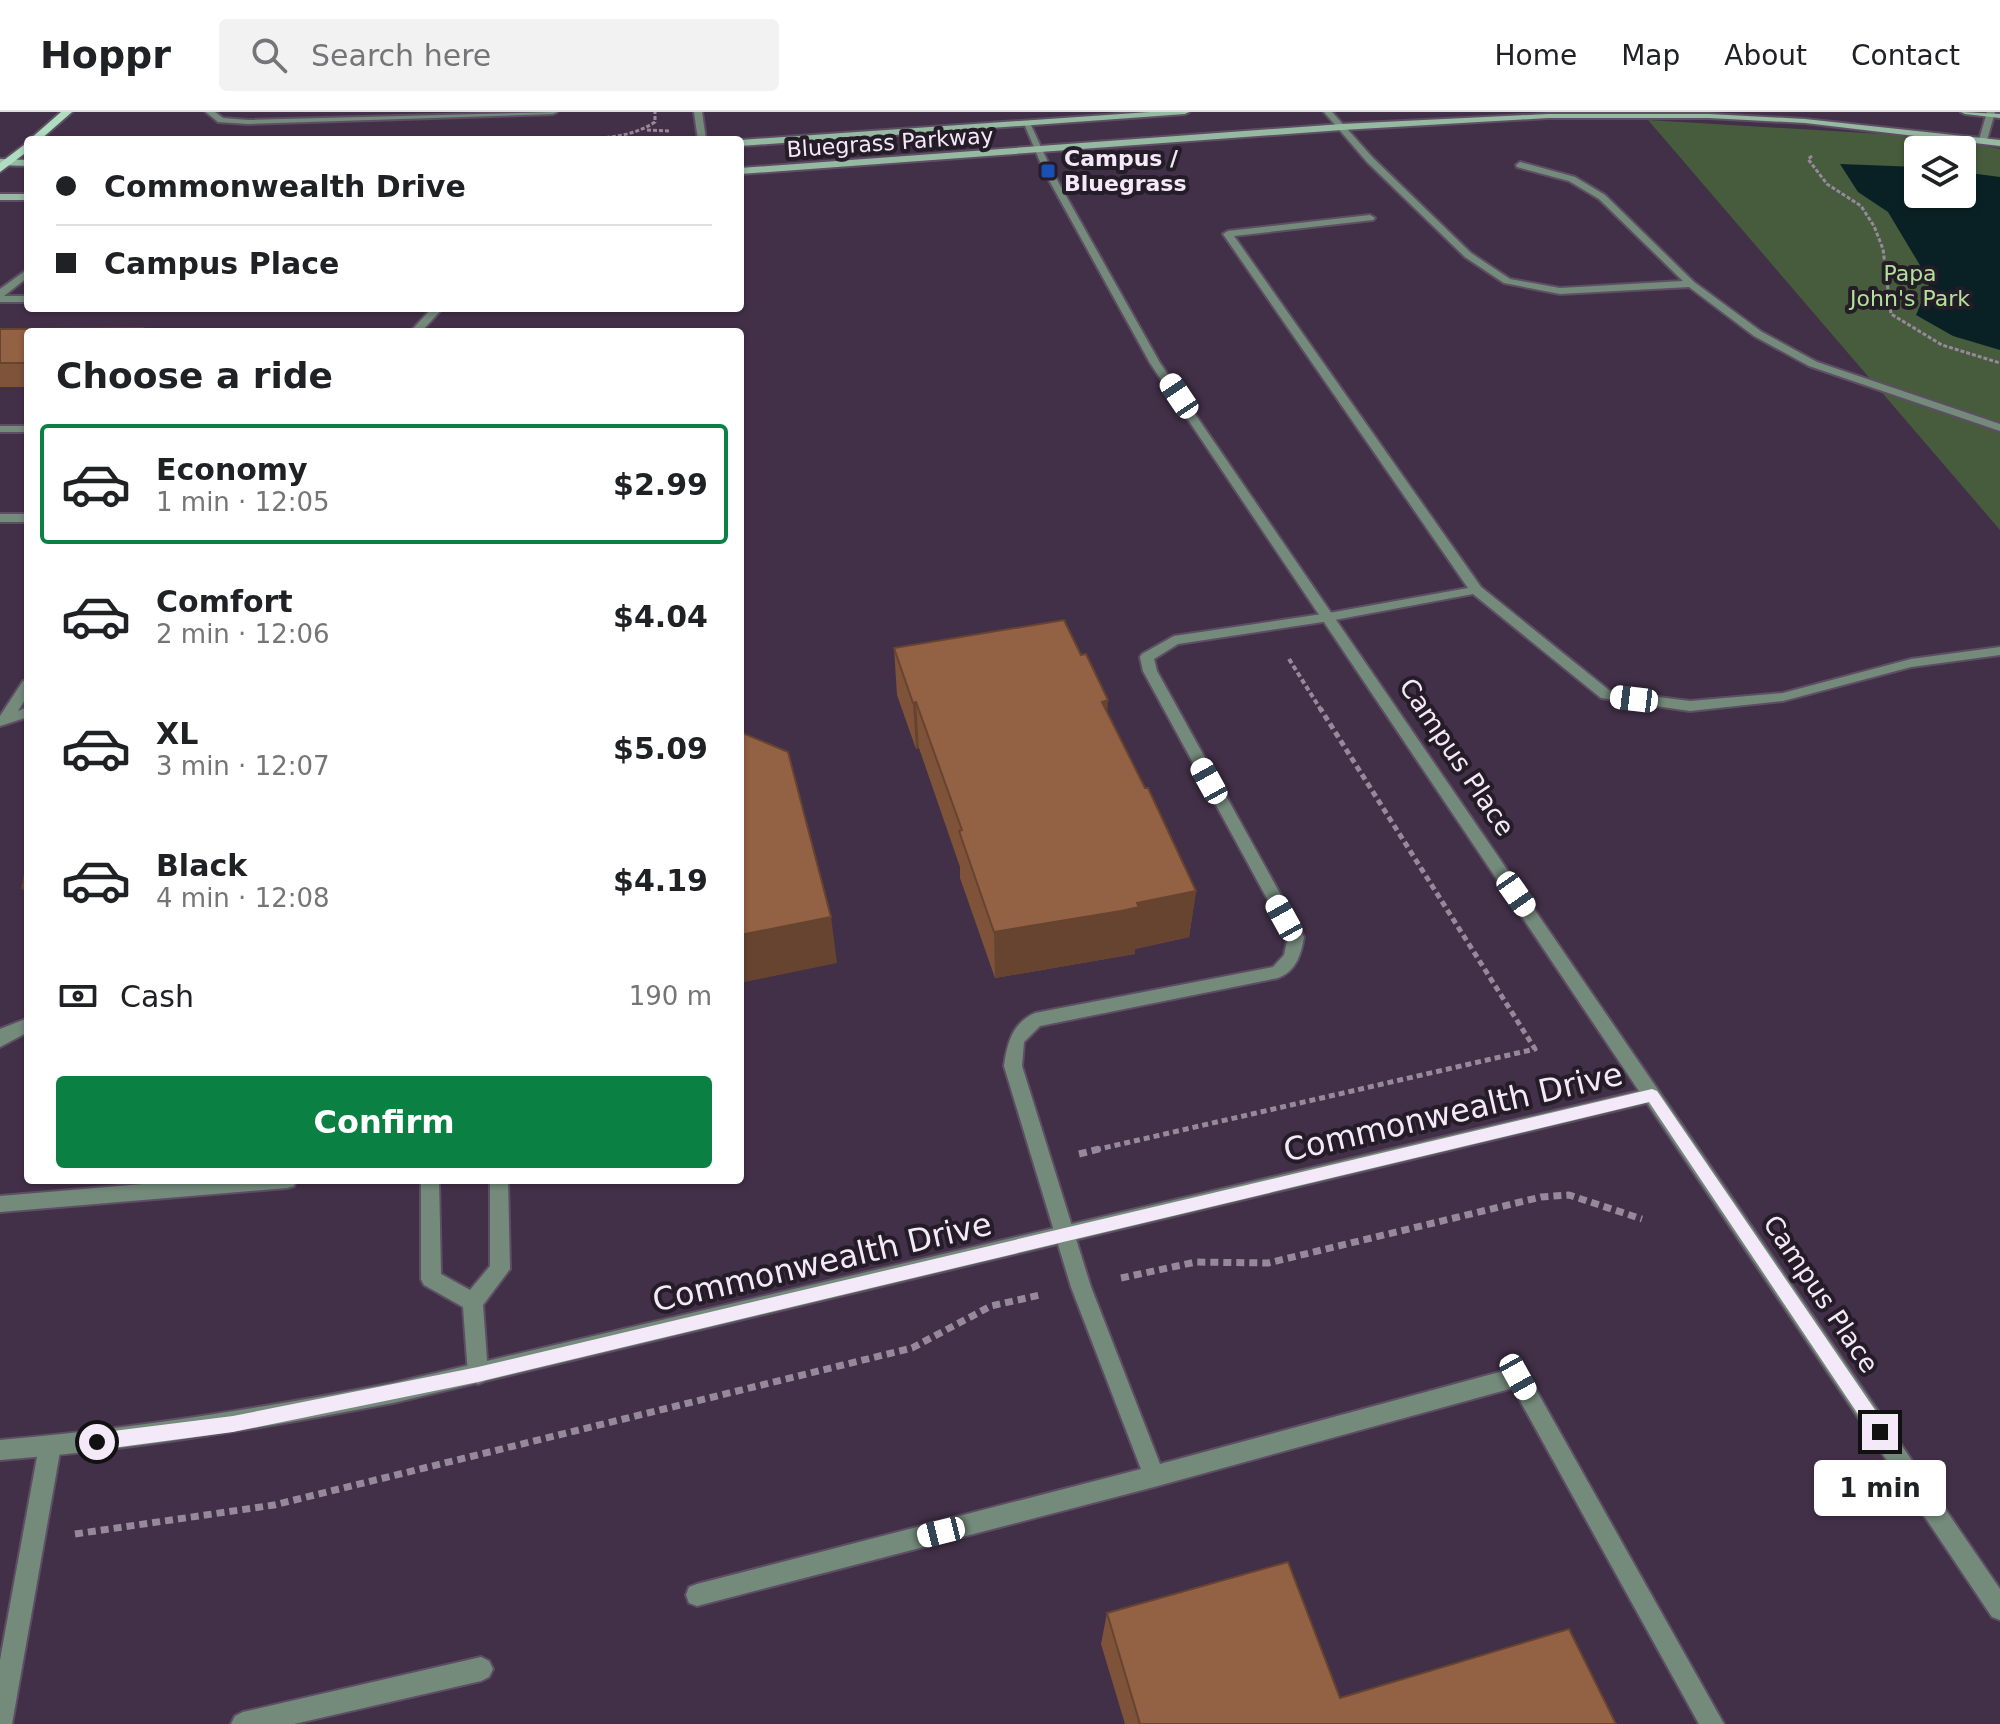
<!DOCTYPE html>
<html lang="en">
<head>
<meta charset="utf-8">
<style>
  :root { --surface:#fff; --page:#f2f2f2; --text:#202124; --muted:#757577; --line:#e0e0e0; --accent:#0b8043 }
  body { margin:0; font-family:"DejaVu Sans",sans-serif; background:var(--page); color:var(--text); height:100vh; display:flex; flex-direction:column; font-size:30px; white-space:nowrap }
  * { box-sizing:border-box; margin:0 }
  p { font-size:26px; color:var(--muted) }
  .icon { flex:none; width:44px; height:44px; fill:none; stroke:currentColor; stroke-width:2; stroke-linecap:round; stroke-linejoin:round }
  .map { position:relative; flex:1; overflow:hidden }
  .sheet { position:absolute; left:24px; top:216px; width:720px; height:856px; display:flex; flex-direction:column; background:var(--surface); border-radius:8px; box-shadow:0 2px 6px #0004 }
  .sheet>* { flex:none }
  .guide { position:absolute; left:24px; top:24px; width:720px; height:176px; border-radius:8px; box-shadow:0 2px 6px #0004; display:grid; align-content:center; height:176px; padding:0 32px; background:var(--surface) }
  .fabs { position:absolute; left:1904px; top:24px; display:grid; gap:16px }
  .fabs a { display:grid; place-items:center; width:72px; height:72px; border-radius:8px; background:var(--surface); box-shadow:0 2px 6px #0004; font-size:40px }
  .end { position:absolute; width:36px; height:36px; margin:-18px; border:10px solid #f4e9f8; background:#111; box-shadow:0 0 0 4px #111 }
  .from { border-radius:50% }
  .bubble { position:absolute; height:56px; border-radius:8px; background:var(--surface); box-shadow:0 2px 6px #0004; font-size:26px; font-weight:700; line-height:56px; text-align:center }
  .car { position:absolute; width:24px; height:48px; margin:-24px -12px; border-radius:10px; box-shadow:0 0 6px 2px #0007; background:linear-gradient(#fff 24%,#345 0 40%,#fff 0 76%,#345 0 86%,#fff 0) }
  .guide b { display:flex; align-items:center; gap:28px; height:76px; font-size:30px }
  .guide b+b { border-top:2px solid var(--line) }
  .guide i { width:20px; height:20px; background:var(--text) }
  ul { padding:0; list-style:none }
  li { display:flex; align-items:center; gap:24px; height:120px; margin:0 16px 12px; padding:0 16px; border:4px solid transparent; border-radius:8px }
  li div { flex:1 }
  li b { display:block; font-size:30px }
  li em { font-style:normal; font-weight:700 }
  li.current { border-color:var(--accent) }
  li>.icon { width:72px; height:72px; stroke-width:1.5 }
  h2 { padding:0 32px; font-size:36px; line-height:96px }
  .pay { display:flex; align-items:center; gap:20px; height:88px; padding:0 32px; font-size:30px }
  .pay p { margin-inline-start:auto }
  .action { display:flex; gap:16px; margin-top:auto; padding:16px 32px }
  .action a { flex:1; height:92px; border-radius:8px; background:var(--accent); color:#fff; font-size:32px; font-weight:700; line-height:92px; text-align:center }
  header { display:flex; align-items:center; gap:48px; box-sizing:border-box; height:112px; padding:0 40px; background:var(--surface); border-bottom:2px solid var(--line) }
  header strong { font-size:38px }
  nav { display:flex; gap:44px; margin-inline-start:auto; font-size:28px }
  .search { width:560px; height:72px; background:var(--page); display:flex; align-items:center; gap:20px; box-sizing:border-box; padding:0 28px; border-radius:8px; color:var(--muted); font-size:30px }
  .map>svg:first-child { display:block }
  .green { fill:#475c3d; fill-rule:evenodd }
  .water { fill:#092125 }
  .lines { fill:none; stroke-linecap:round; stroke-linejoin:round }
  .lane-casing { stroke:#5e4e64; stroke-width:4 }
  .street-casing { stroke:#5e4e64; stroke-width:4 }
  .secondary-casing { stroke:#5e4e64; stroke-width:4 }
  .primary-casing { stroke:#5e4e64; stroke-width:4 }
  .path-far3 { stroke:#97899c; stroke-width:3; stroke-dasharray:4 2; stroke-linecap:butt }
  .path-far2 { stroke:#97899c; stroke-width:4; stroke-dasharray:5 3; stroke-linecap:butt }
  .path-far1 { stroke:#97899c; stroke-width:5; stroke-dasharray:6 4; stroke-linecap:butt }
  .path { stroke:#97899c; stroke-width:7; stroke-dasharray:8 5; stroke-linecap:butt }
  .lane { fill:#748b7c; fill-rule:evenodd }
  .street { fill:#748b7c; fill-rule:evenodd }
  .secondary { fill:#95baa1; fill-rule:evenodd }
  .primary { fill:#aedebf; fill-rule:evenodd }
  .wall { fill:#7e533a }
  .shaded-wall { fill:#674430 }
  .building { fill:#936144; stroke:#674430; stroke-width:2 }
  .route { fill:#f4e9f8 }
  .transit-dot { fill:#1a4fb4; stroke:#241c27; stroke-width:3 }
  .labels { text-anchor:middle; stroke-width:8; stroke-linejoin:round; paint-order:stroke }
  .far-street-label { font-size:22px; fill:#f4e9f8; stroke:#241c27 }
  .far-poi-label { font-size:22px; font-weight:bold; fill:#f4e9f8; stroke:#241c27; text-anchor:start }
  .far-park-label { font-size:22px; fill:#b1e19a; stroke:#241c27 }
  .street-label { font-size:26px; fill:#f4e9f8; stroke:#241c27 }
  .near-street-label { font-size:32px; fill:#f4e9f8; stroke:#241c27 }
</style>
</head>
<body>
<header>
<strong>Hoppr</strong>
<div class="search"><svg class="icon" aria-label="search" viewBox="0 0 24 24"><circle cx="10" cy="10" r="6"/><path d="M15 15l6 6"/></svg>Search here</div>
<nav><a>Home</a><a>Map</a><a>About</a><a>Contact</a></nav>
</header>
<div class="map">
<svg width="2000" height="1612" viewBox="0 0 2000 1612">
  <rect width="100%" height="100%" fill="#423048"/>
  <path class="green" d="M1648,8L1949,26L2000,37V418ZM1918,38H1962V82H1918Z"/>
  <path class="water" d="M1840,52L1918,55V82H1962V60L2000,65V238L1953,224L1916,203L1930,170L1888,100L1858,80Z"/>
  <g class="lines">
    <g class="lane-casing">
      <g id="lane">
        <path d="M206,0H215L223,6L248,8L557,0L553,2L248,12L218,10Z"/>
        <path d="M1324,0H1332L1373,46L1471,141L1510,167L1560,176L1683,169L1599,87L1569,69L1517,55L1516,53L1520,50L1575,65L1605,83L1694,170L1762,220L1817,250L2000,312V319L1809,254L1754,224L1689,175L1560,182L1504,171L1465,145L1367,50Z"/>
        <path d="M1987,0H1995L1987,28L1983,31L1979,28Z"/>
        <path d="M1370,103L1375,106L1373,108L1234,124L1481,475L1610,579L1690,589L1783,581L1911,547L2000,535V543L1911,555L1783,589L1690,599L1601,586L1473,482L1329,509L1178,532L1154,547L1157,559L1304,825C1301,843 1296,859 1278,866L1040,914L1024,930L1022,954L1091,1175L1160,1352L1518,1255L1525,1258L1724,1612H1699L1513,1276L1154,1375L697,1494L689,1491L686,1483L689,1475L697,1472L1141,1357L1071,1175L1004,954C1007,932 1012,911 1035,901L1273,855L1284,843L1288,825L1143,559L1140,545L1142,542L1174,524L1329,501L1468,476L1223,122L1228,119Z"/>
        <path d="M28,157V165L4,184H28V190H0V177Z"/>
        <path d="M432,196H443L421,220H410Z"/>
        <rect x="0" y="314" width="28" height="6"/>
        <rect x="0" y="402" width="28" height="8"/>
        <path d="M28,568V583L18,599L28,595V605L0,614V604L23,569Z"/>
        <path d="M28,906V920L0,935V917Z"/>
        <path d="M191,1068H296L294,1074L287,1076L0,1100V1084Z"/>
        <path d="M421,1068H439L441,1162L470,1178L490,1154V1068H508L510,1157L483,1193L488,1262L485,1269L478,1272L471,1269L468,1262L463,1195L424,1173L421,1167Z"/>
        <path d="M50,1324L57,1327L61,1334L12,1612H0V1548L39,1334L43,1327Z"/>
        <path d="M481,1545L489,1549L493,1557L489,1565L481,1569L294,1612H231L235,1604L243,1600Z"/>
      </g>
    </g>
    <g class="street-casing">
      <g id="street">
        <path d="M694,0H702L706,28H698Z"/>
        <path d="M1023,9L1030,11L1052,59L1160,251L2000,1477V1508L1992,1505L1647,991L393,1291C263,1316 132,1338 0,1348V1328C132,1317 263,1296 393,1271L1639,979L1150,251L1044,59Z"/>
      </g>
    </g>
    <g class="secondary-casing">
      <g id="secondary">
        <path d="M1150,0H1189L1185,2L740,34V28Z"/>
        <path d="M1961,0L2000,2V6L1965,2Z"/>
        <path d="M1548,2H1709L1805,7L2000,28V34L1805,11L1709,6H1548L1342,18L740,62V56L1342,12Z"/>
        <path d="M0,47L28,48V54L0,53Z"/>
        <rect x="0" y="82" width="28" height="6"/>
      </g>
    </g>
    <g class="primary-casing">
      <g id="primary">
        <path d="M61,0H72L40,28H29Z"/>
        <path d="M28,30V39L0,60V51Z"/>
      </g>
    </g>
    <g class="path-far3">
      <path d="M647,18L669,19"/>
      <path d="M570,27C600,26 629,27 655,10V0"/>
      <path d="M1812,44L1808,47L1827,72L1861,94L1874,114L1883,137L1891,202L1942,233L2000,251"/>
    </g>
    <path class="path-far2" d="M1289,547L1321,598"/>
    <path class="path-far1" d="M1095,1038L1535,937L1320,596"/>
    <g class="path">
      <path d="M1079,1042L1103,1036"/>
      <path d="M1121,1166L1196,1150L1268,1151L1541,1085L1569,1083L1642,1107"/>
      <path d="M75,1422L274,1393L912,1236L991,1194L1040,1183"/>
    </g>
    <use href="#lane" class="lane"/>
    <use href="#street" class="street"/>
    <use href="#secondary" class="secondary"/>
    <use href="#primary" class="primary"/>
  </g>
  <g class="wall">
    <path d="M0,217L28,220V275H0Z"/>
    <path d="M894,536L1107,599L1196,779L1189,825L1135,837V842L1117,845L995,866L960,766V755L919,636L916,637L897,583Z"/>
    <path d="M1107,1501L1340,1586L1616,1612H1125L1101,1532Z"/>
  </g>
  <g class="shaded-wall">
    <path d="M1108,588L1105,635L1102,590Z"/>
    <path d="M916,590L919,636L916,637L913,591Z"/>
    <path d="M28,775V785L22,776Z"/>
    <path d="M1196,779L1189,825L1135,837V842L1117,845L995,866L994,820Z"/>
    <path d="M831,805L837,851L740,871V823Z"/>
  </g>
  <g class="building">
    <path d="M143,216L140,220H28V251H0V217Z"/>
    <path d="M1064,508L1081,543L1086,542L1108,588L1102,590L1145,676H1148L1196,779L1137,791L1139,795L1121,799L994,820L959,719L962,718L916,590L913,591L894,536Z"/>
    <path d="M740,620L788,640L831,805L740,823Z"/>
    <path d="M28,748V775L22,776Z"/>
    <path d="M1288,1450L1340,1586L1569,1517L1616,1612H1140L1107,1501Z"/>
  </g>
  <path class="route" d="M1652,977L1657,979L1886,1314L1889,1320L1886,1326L1880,1328L1874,1326L1649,990L478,1270L233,1320L97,1338L91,1336L88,1330L91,1324L97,1321L233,1304L478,1255Z"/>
  <rect class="transit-dot" x="1040" y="51" width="16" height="16" rx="4"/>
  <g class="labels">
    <g class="far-street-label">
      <text transform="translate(890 30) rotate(-4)" y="8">Bluegrass Parkway</text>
    </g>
    <g class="far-poi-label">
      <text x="1064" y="54">Campus /<tspan x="1064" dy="25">Bluegrass</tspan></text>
    </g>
    <g class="far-park-label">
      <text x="1910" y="169">Papa<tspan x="1910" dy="25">John's Park</tspan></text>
    </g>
    <g class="street-label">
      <text transform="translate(1457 645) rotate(56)" y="9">Campus Place</text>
      <text transform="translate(1821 1182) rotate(56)" y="9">Campus Place</text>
    </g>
    <g class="near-street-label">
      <text transform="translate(1453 1000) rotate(-13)" y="11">Commonwealth Drive</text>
      <text transform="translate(822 1150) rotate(-13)" y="11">Commonwealth Drive</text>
    </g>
  </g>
</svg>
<div class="fabs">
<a><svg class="icon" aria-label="layers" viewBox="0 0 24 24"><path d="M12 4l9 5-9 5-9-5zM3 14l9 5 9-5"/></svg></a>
</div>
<i class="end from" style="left:97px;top:1330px"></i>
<i class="end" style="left:1880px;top:1320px"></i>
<div class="bubble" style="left:1814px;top:1348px;width:132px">1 min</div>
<i class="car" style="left:1179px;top:284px;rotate:326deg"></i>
<i class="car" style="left:1634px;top:587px;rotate:277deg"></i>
<i class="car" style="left:1209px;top:669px;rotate:331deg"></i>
<i class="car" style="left:1516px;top:782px;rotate:145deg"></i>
<i class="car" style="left:1284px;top:806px;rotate:331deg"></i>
<i class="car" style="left:1518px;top:1265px;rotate:151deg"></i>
<i class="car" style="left:941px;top:1420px;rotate:256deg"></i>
<div class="guide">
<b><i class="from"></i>Commonwealth Drive</b>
<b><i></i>Campus Place</b>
</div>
<section class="sheet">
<h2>Choose a ride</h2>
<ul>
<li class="current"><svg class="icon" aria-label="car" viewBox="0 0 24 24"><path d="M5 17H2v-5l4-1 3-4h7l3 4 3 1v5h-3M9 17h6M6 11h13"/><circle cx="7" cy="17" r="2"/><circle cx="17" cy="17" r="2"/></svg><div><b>Economy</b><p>1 min · 12:05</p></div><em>$2.99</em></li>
<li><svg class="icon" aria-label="car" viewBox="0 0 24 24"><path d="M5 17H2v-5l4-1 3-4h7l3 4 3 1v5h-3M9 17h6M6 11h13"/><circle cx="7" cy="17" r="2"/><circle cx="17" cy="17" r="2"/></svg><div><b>Comfort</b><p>2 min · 12:06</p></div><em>$4.04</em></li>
<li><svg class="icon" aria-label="car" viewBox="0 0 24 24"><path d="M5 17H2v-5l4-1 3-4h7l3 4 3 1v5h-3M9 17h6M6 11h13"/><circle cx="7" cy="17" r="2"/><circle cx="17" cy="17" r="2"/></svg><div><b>XL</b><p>3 min · 12:07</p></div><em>$5.09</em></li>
<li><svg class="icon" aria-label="car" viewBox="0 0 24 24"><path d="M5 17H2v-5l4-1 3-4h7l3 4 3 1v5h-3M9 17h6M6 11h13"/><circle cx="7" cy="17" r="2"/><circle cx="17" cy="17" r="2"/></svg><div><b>Black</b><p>4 min · 12:08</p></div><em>$4.19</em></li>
</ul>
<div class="pay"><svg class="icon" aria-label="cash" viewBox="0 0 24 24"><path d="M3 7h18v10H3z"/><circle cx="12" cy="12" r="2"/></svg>Cash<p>190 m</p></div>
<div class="action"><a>Confirm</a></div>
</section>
</div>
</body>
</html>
